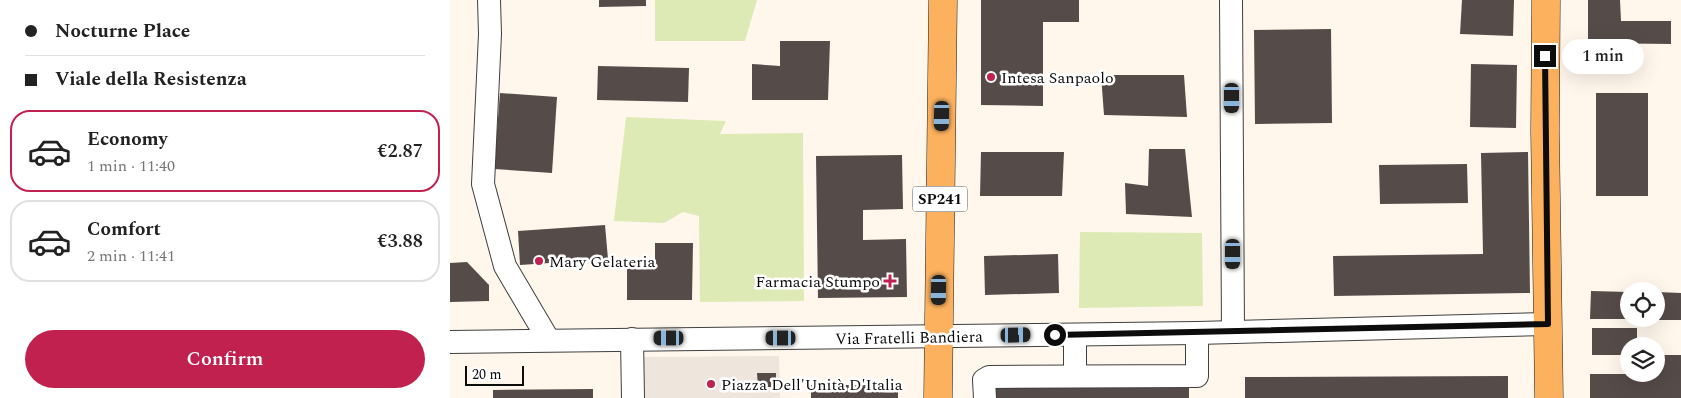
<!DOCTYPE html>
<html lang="en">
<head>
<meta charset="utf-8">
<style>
  :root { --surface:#fff; --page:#f2f2f2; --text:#222; --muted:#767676; --line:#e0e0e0; --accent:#c0214e }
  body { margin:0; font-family:Spectral,serif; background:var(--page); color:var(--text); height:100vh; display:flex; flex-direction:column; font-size:19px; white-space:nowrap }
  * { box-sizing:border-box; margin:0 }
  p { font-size:16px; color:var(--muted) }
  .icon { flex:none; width:28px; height:28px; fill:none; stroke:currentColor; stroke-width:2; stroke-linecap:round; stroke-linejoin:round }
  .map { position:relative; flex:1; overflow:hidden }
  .panel { display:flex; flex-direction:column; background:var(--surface); width:450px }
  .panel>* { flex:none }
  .hud { display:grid; align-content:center; height:110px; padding:0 25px; background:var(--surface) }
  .buttons { position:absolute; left:1170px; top:282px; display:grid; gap:10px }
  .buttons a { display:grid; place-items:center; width:45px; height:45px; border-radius:50%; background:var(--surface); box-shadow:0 5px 20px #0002; font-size:25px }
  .scale { position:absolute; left:15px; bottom:12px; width:59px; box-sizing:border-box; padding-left:5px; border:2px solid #0c0c0c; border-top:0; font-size:14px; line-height:18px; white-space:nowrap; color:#0c0c0c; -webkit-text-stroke:4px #fff; paint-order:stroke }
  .end { position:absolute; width:22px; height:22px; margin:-11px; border:6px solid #0c0c0c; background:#fff; box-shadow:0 0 0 2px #fff }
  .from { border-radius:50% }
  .bubble { position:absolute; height:35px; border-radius:18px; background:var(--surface); box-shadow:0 5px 20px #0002; font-size:16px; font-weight:600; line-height:35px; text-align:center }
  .car { position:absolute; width:15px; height:30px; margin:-15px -8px; border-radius:6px; box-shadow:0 0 4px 1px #0007; background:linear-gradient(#222 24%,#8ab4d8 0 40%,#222 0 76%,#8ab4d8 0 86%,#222 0) }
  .hud b { display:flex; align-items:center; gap:18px; height:48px; font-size:19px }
  .hud b+b { border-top:1px solid var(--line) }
  .hud i { width:12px; height:12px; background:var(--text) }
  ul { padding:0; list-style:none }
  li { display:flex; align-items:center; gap:15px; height:82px; margin:0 10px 8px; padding:0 15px; border:2px solid var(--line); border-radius:20px }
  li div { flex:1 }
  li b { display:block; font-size:19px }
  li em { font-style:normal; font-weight:600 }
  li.selected { border-color:var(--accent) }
  li>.icon { width:45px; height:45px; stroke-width:1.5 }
  .action { display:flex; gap:10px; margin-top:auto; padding:10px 25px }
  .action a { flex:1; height:58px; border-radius:30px; background:var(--accent); color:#fff; font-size:20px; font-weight:600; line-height:58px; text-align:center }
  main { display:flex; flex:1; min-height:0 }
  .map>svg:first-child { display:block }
  .green { fill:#ddeab5 }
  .plaza { fill:#eee5dc }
  .building { fill:#554b49 }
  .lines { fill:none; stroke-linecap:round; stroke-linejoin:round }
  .minor-casing { stroke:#3f3f3f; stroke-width:24 }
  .major-casing { stroke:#1d1d1d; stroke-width:29 }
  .minor { stroke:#fff; stroke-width:22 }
  .major { stroke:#fcb15f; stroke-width:28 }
  .route { stroke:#0c0c0c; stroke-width:6 }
  .poi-dot { fill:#c0214e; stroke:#fff; stroke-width:2 }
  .labels { text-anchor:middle; stroke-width:5; stroke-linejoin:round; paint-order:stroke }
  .shield { fill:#fff; stroke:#555; stroke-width:1 }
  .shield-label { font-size:15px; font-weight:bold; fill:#0c0c0c }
  .poi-label { font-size:16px; fill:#0c0c0c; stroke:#fff; text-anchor:start }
  .street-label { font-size:16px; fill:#0c0c0c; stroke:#fff }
</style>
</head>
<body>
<main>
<section class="panel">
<div class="hud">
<b><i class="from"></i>Nocturne Place</b>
<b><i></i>Viale della Resistenza</b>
</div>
<ul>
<li class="selected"><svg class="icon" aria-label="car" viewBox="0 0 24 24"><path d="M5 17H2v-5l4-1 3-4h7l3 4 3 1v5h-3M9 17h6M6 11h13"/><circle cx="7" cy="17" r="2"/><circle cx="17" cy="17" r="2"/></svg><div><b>Economy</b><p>1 min · 11:40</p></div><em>€2.87</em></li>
<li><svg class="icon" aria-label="car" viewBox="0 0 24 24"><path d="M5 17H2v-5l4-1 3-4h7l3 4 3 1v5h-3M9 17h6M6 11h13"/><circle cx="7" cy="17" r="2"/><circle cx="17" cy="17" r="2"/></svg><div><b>Comfort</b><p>2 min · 11:41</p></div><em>€3.88</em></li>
</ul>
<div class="action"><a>Confirm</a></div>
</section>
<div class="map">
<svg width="1231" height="398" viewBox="0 0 1231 398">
  <rect width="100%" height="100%" fill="#fff7ec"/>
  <g class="green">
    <path d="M205,0H307L295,41H205Z"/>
    <path d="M176,117L276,121L270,134L353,133L354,301L250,302L249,216L233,212L214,223L164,221Z"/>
    <path d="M630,232L752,233L753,306L629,308Z"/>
  </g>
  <path class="plaza" d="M329,356L330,398H192V357Z"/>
  <g class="building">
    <path d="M149,0H196V6L149,7Z"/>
    <path d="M531,0H629V22H593V106L531,105Z"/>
    <path d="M1012,0H1064L1063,36L1010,34Z"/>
    <path d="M1138,0H1170L1171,21H1221V44L1138,43Z"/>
    <path d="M881,29L882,123L805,124L804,30Z"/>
    <path d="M330,41H380L378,100H302V64L330,66Z"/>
    <path d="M1021,64L1067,65L1066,128L1020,127Z"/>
    <path d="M148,66L239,68L238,102L147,100Z"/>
    <path d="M651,75H734L737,117L654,115Z"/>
    <path d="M50,93L107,97L102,173L44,169Z"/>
    <rect x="1146" y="93" width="52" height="103"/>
    <path d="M699,149H735L742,217L676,214L675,183L698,186Z"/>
    <path d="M531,152H614L612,196H530Z"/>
    <path d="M1078,152L1080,293L884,296L883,256L1033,254L1031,153Z"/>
    <path d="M452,155L453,209L413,210V240L456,239L457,297L368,298L366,156Z"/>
    <path d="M1017,164L1018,203L930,204L929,165Z"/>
    <path d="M155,225L158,259L70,265L68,231Z"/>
    <path d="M205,243H243L242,300H177V265H205Z"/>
    <path d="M608,254L609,293L535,295L534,256Z"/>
    <path d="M17,262L39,285V301L0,302V263Z"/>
    <path d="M1141,291L1179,292V319H1140Z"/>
    <path d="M1206,292L1231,293V320H1206Z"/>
    <path d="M1142,328H1187V346H1179V355H1142Z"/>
    <path d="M1206,355H1231V398H1140V374H1206Z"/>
    <path d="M307,373H326V387H308Z"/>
    <path d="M1058,376V398H795V377Z"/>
    <rect x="361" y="385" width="87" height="13"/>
    <path d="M739,387V398H540V388Z"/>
    <path d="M143,389V398H43V390Z"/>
  </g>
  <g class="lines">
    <g class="minor-casing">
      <g id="minor">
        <path d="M39,0L40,34L33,184L55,266L98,339"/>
        <path d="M781,0L783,332"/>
        <path d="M625,335V376"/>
        <path d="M182,339L183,398"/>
        <path d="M0,342L747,333L1097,324"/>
        <path d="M535,398L534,380L539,377L747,376V333"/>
      </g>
    </g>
    <g class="major-casing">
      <g id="major">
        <path d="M1096,0L1095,131L1099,398"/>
        <path d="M488,398L493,0"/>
      </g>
    </g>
    <use href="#minor" class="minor"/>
    <use href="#major" class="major"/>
  </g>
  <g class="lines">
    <path class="route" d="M605,335L1098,324L1095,56"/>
  </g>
  <g class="poi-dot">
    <circle cx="541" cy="77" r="5"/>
    <circle cx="89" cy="261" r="5"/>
    <path d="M437.5 273.5h5v5h5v5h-5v5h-5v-5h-5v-5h5z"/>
    <circle cx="261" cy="384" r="5"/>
  </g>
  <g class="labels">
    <rect class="shield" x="462.5" y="186.5" width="55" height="25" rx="4"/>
    <g class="shield-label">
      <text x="490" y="204">SP241</text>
    </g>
    <g class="poi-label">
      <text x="551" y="83">Intesa Sanpaolo</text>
      <text x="99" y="267">Mary Gelateria</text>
      <text x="430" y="287" text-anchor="end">Farmacia Stumpo</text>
      <text x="271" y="390">Piazza Dell'Unità D'Italia</text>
    </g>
    <g class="street-label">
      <text transform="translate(459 337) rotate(-1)" y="6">Via Fratelli Bandiera</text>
    </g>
  </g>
</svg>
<div class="buttons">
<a><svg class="icon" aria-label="locate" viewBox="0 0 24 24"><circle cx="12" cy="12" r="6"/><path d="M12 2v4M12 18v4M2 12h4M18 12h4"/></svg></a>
<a><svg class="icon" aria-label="layers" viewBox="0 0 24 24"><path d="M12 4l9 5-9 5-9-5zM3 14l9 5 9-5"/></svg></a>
</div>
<div class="scale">20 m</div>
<i class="end from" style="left:605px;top:335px"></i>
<i class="end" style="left:1095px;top:56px"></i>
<div class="bubble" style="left:1112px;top:39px;width:82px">1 min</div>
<i class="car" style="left:782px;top:98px;rotate:180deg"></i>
<i class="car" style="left:492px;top:116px;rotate:181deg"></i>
<i class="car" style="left:783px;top:254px;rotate:180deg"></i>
<i class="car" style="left:489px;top:290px;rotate:181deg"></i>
<i class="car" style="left:566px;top:335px;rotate:89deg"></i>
<i class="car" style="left:219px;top:338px;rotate:270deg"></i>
<i class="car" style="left:331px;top:338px;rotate:270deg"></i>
</div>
</main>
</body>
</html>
